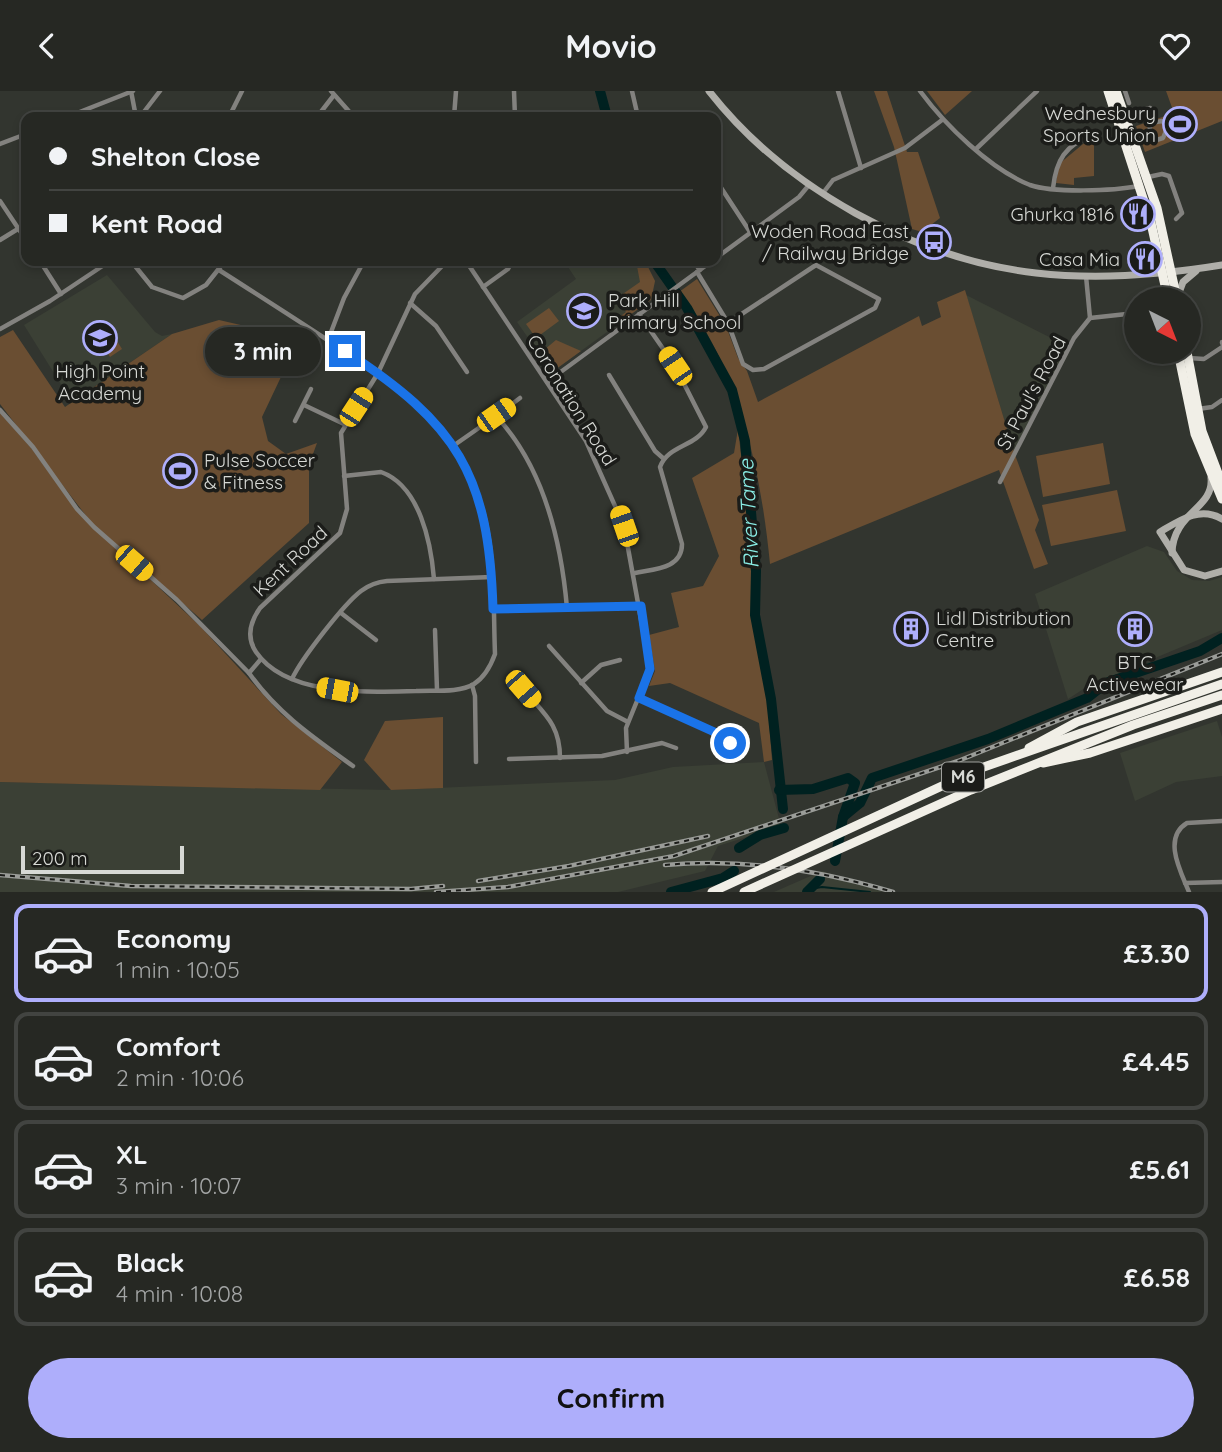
<!DOCTYPE html>
<html lang="en">
<head>
<meta charset="utf-8">
<style>
  :root { --surface:#262823; --page:#2e302b; --text:#f1f3f6; --muted:#a4a6a6; --line:#424441; --accent:#aeaefb }
  body { margin:0; font-family:Quicksand,sans-serif; background:var(--page); color:var(--text); height:100vh; display:flex; flex-direction:column; font-size:26px; white-space:nowrap }
  * { box-sizing:border-box; margin:0 }
  p { font-size:23px; color:var(--muted) }
  .icon { flex:none; width:38px; height:38px; fill:none; stroke:currentColor; stroke-width:2; stroke-linecap:round; stroke-linejoin:round }
  .map { position:relative; height:801px; overflow:hidden }
  .panel { display:flex; flex-direction:column; background:var(--surface); flex:1 }
  .panel>* { flex:none }
  .guide { position:absolute; left:21px; top:21px; width:700px; height:154px; border-radius:14px; box-shadow:0 4px 10px #0003,0 0 0 2px var(--line); display:grid; align-content:center; height:154px; padding:0 28px; background:var(--surface) }
  .needle { width:46px; rotate:138deg }
  .tools { position:absolute; left:1124px; top:196px; display:grid; gap:14px }
  .tools a { display:grid; place-items:center; width:77px; height:77px; border-radius:50%; background:var(--surface); box-shadow:0 4px 10px #0003,0 0 0 2px var(--line); font-size:35px }
  .scale { position:absolute; left:21px; bottom:18px; width:163px; box-sizing:border-box; padding-left:7px; border:4px solid #d7d9d5; border-top:0; font-size:19px; line-height:24px; white-space:nowrap; color:#d7d9d5; -webkit-text-stroke:5px #1b1c19; paint-order:stroke }
  .end { position:absolute; width:32px; height:32px; margin:-16px; border:9px solid #1a73e8; background:#fff; box-shadow:0 0 0 4px #fff }
  .from { border-radius:50% }
  .bubble { position:absolute; height:49px; border-radius:24px; background:var(--surface); box-shadow:0 4px 10px #0003,0 0 0 2px var(--line); font-size:23px; font-weight:700; line-height:49px; text-align:center }
  .car { position:absolute; width:21px; height:42px; margin:-21px -10px; border-radius:9px; box-shadow:0 0 5px 2px #0007; background:linear-gradient(#f5c518 24%,#345 0 40%,#f5c518 0 76%,#345 0 86%,#f5c518 0) }
  .guide b { display:flex; align-items:center; gap:24px; height:66px; font-size:26px }
  .guide b+b { border-top:2px solid var(--line) }
  .guide i { width:18px; height:18px; background:var(--text) }
  ul { padding:12px 0 0; list-style:none }
  li { display:flex; align-items:center; gap:21px; height:98px; margin:0 14px 10px; padding:0 14px; border:4px solid var(--line); border-radius:14px }
  li div { flex:1 }
  li b { display:block; font-size:26px }
  li em { font-style:normal; font-weight:700 }
  li.on { border-color:var(--accent) }
  li>.icon { width:63px; height:63px; stroke-width:1.5 }
  .action { display:flex; gap:14px; margin-top:auto; padding:14px 28px }
  .action a { flex:1; height:80px; border-radius:42px; background:var(--accent); color:#111; font-size:28px; font-weight:700; line-height:80px; text-align:center }
  header { display:flex; justify-content:space-between; align-items:center; height:91px; padding:0 28px; background:var(--surface); font-size:32px; font-weight:700 }
  .map>svg:first-child { display:block }
  .built { fill:#3b4035 }
  .green { fill:#6a4e32 }
  .lines { fill:none; stroke-linecap:round; stroke-linejoin:round }
  .stream { stroke:#002120; stroke-width:2 }
  .river { stroke:#002120; stroke-width:10 }
  .street { stroke:#83827f; stroke-width:4.5 }
  .secondary { stroke:#afaea9; stroke-width:7 }
  .highway { stroke:#f1efe7; stroke-width:9 }
  .rail-casing { stroke:#9a9c98; stroke-width:4.5 }
  .rail { stroke:#1b1c19; stroke-width:2; stroke-dasharray:5; stroke-linecap:butt }
  .highway-bridge { stroke:#f1efe7; stroke-width:9 }
  .route { stroke:#1a73e8; stroke-width:9 }
  .labels { text-anchor:middle; stroke-width:7; stroke-linejoin:round; paint-order:stroke }
  .shield { fill:#1b1c19; stroke:#9fa09d; stroke-width:2 }
  .shield-label { font-size:18px; font-weight:bold; fill:#d7d9d5 }
  .poi-label { font-size:19px; fill:#d7d9d5; stroke:#1b1c19; text-anchor:end }
  .street-label { font-size:19px; fill:#d7d9d5; stroke:#1b1c19 }
  .water-label { font-size:21px; font-style:italic; fill:#8aeee6; stroke:#1b1c19 }
</style>
</head>
<body>
<header><svg class="icon" aria-label="back" viewBox="0 0 24 24"><path d="M15 5l-7 7 7 7"/></svg>Movio<svg class="icon" aria-label="heart" viewBox="0 0 24 24"><path d="M12 20l-8-8c-3-5 5-10 8-4 3-6 11-1 8 4z"/></svg></header>
<div class="map">
<svg width="1222" height="801" viewBox="0 0 1222 801">
  <rect width="100%" height="100%" fill="#32352f"/>
  <g class="built">
    <path d="M572,170H645L655,190L651,209L552,281L517,231L576,188L566,173Z"/>
    <path d="M107,184L155,241L162,245L172,243L72,311L24,234Z"/>
    <path d="M966,204L1067,255L1014,361Z"/>
    <path d="M1147,455L1164,461L1177,480L1192,489L1209,490L1222,486V539L1088,595L1068,608L1035,503Z"/>
    <path d="M1217,630L1222,646V685L1176,691L1135,710L1120,662Z"/>
    <path d="M764,671L781,735L718,755L705,780L618,801H0V691L391,699L615,689L673,676Z"/>
    <path d="M822,780L883,801H774Z"/>
  </g>
  <g class="green">
    <path d="M874,0H887L907,61H918L940,127L922,141L912,138L894,56Z"/>
    <path d="M927,0H972L945,24Z"/>
    <path d="M1166,0H1222V30L1145,61L1136,35L1174,22Z"/>
    <path d="M1089,48H1094V85L1074,87V94L1056,92L1059,73Z"/>
    <path d="M636,170H645L655,190L651,209L620,231L618,227L626,221L617,207L640,191Z"/>
    <path d="M697,188L726,235L738,267L747,280L758,311L919,225L922,235L941,226L937,211L965,199L1014,361L1039,429L1035,439L1048,473L1034,478L999,379L770,473C761,380 739,276 679,201Z"/>
    <path d="M549,217L559,230L536,247L526,233Z"/>
    <path d="M219,229L258,238L288,250L289,269L262,326L268,350L286,363L317,352L309,374V432L202,529L94,435L0,313V246L13,239L65,316L172,243Z"/>
    <path d="M107,234L122,258L110,266L95,242Z"/>
    <path d="M556,249L581,260L552,281L540,268L547,264L544,259Z"/>
    <path d="M0,322L32,358L76,419L200,535L281,623L342,671L320,699L0,691Z"/>
    <path d="M738,338L750,440L753,531L767,604L772,669L764,671L759,632L670,592L649,595L655,580L649,544L679,536L671,502L703,495L719,465L692,387L734,362Z"/>
    <path d="M1103,352L1110,393L1043,406L1036,365Z"/>
    <path d="M1117,399L1126,440L1051,455L1042,414Z"/>
    <path d="M443,626V697L391,699L364,669L385,630Z"/>
  </g>
  <g class="lines">
    <path class="stream" d="M810,798L822,796L870,801"/>
    <g class="river">
      <path d="M600,0L607,26"/>
      <path d="M654,170L687,217L732,299L745,350L756,480L755,524L771,608L783,718"/>
      <path d="M779,699L813,698L848,687L855,692L843,726L835,770"/>
      <path d="M843,726L860,712L872,687L988,648L1087,607L1106,592L1200,560L1222,547"/>
      <path d="M739,757L760,744L784,737"/>
      <path d="M671,801L723,787L734,780"/>
      <path d="M807,801L820,788"/>
    </g>
    <g class="street">
      <path d="M131,0L136,26"/>
      <path d="M331,0L354,26"/>
      <path d="M514,0L515,26"/>
      <path d="M632,0L638,26"/>
      <path d="M838,0L861,77"/>
      <path d="M920,0C945,34 990,78 1030,94C1053,102 1114,100 1138,95"/>
      <path d="M1125,0L1129,12"/>
      <path d="M1126,24L1150,17L1153,24"/>
      <path d="M67,26L133,0"/>
      <path d="M140,26L160,0"/>
      <path d="M229,26L242,0"/>
      <path d="M317,26L334,4"/>
      <path d="M454,26L456,0"/>
      <path d="M1135,48L1148,44L1153,50L1163,47L1168,35L1162,30L1151,32L1148,44"/>
      <path d="M0,53L26,43"/>
      <path d="M977,57L1037,0"/>
      <path d="M1148,86L1162,83L1169,85L1182,122"/>
      <path d="M716,89L750,141"/>
      <path d="M1053,97C1056,70 1065,53 1093,45"/>
      <path d="M823,102L833,89L905,57L942,29"/>
      <path d="M0,110L26,149"/>
      <path d="M1176,128L1182,122"/>
      <path d="M0,149L26,133"/>
      <path d="M716,167L799,106L809,94"/>
      <path d="M40,170L61,203"/>
      <path d="M131,170L152,196L183,207L206,194L225,170"/>
      <path d="M466,170L586,350L624,435L650,578L626,637L627,661"/>
      <path d="M693,170L700,179"/>
      <path d="M219,179C255,202 291,225 326,248C391,290 454,332 480,410C496,458 493,512 495,563C491,574 485,586 474,593C459,602 434,599 416,600C368,601 287,606 256,561C246,546 250,531 260,517L340,442L347,418L341,342L378,282L415,203L447,170"/>
      <path d="M697,181L728,232L743,273L753,279L764,278L875,217L879,208L816,174L728,232"/>
      <path d="M483,196L508,178L512,170"/>
      <path d="M410,212L436,235L467,281"/>
      <path d="M1090,227L1136,222"/>
      <path d="M0,238L50,210L110,170"/>
      <path d="M328,249L344,207L364,170"/>
      <path d="M1222,251V252"/>
      <path d="M1189,267L1204,268L1222,256"/>
      <path d="M609,284L655,360L664,368"/>
      <path d="M547,291L712,170"/>
      <path d="M304,314L344,333"/>
      <path d="M1198,318L1212,316L1222,309"/>
      <path d="M0,319L33,356L77,418L94,436L177,509L249,582"/>
      <path d="M496,325L520,307"/>
      <path d="M295,330L311,298"/>
      <path d="M453,355L496,325C544,376 561,449 567,517"/>
      <path d="M344,385L381,381C420,395 431,452 434,488"/>
      <path d="M1000,391L1074,247L1090,227L1086,185"/>
      <path d="M635,482C654,478 682,478 682,453L660,376C668,354 696,356 706,336L675,275L639,223"/>
      <path d="M493,518L641,515"/>
      <path d="M341,522L376,549"/>
      <path d="M435,539L437,599"/>
      <path d="M549,555L607,620L628,631"/>
      <path d="M261,568L249,582C277,622 314,647 353,675"/>
      <path d="M292,588C301,568 344,513 361,500C369,494 377,491 387,490L492,486"/>
      <path d="M581,592L601,574L620,569"/>
      <path d="M472,594L475,605L476,671"/>
      <path d="M523,598C544,623 560,633 560,667"/>
      <path d="M639,607L721,644L735,661"/>
      <path d="M509,668L602,665L662,652L676,657"/>
      <path d="M1185,792L1222,791"/>
      <path d="M1189,801C1181,781 1162,747 1187,732L1222,730"/>
    </g>
    <g class="secondary">
      <path d="M709,0C785,97 914,168 1036,182C1098,189 1161,184 1222,174"/>
      <path d="M1177,207L1183,191L1196,180"/>
      <path d="M1222,428C1200,415 1180,429 1160,441L1184,479L1205,485L1222,480"/>
      <path d="M1172,462C1173,421 1214,418 1211,387"/>
    </g>
    <g class="highway">
      <path d="M1108,0L1151,132L1168,208"/>
      <path d="M1116,0L1157,117L1177,208"/>
      <path d="M1178,261L1195,343L1222,408"/>
      <path d="M1187,261L1202,340L1222,393"/>
      <path d="M1029,657L1077,631L1222,581"/>
      <path d="M1043,672L1090,662L1222,618"/>
    </g>
    <g class="rail-casing">
      <g id="rail">
        <path d="M665,774C741,767 820,779 893,801"/>
        <path d="M0,784L131,795L411,798L443,795"/>
        <path d="M478,790L569,775L708,745"/>
        <path d="M436,801L508,796L674,765L958,670L1222,563"/>
      </g>
    </g>
    <use href="#rail" class="rail"/>
    <g class="highway-bridge">
      <path d="M712,801L981,677L1222,593"/>
      <path d="M744,801L971,699L1133,634L1222,604"/>
    </g>
  </g>
  <g class="lines">
    <path class="route" d="M345,260C457,333 489,383 493,518L641,515L650,578L639,607L721,644L730,652"/>
  </g>
  <defs>
    <g id="stadium-ring" transform="scale(1.75)"><circle r="9.5" fill="#1b1c19" stroke="#aeaefb" stroke-width="1.5"/><path d="M0-5a6.5 5 0 1 0 0 10a6.5 5 0 1 0 0-10ZM-3.5-1.8h7v3.6h-7Z" fill="#aeaefb"/></g>
    <g id="restaurant-ring" transform="scale(1.75)"><circle r="9.5" fill="#1b1c19" stroke="#aeaefb" stroke-width="1.5"/><path d="M-5-6h1v4h1v-4h1v4h1v-4h1v5L-1.5 .5V6h-2V.5L-5-1ZM5-6V6H3V1.5H1.5Q1.5-4 5-6Z" fill="#aeaefb"/></g>
    <g id="bus-ring" transform="scale(1.75)"><circle r="9.5" fill="#1b1c19" stroke="#aeaefb" stroke-width="1.5"/><path d="M-5-6H5V4H4V6H2V4H-2V6H-4V4H-5ZM-3.5-4V0h7V-4ZM-3.5 1.2v1.5H-2V1.2ZM2 1.2v1.5H3.5V1.2Z" fill="#aeaefb"/></g>
    <g id="school-ring" transform="scale(1.75)"><circle r="9.5" fill="#1b1c19" stroke="#aeaefb" stroke-width="1.5"/><path d="M0-5L7-2L0 1L-7-2ZM-4 1L0 2.5L4 1V4Q0 6-4 4Z" fill="#aeaefb"/></g>
    <g id="building-ring" transform="scale(1.75)"><circle r="9.5" fill="#1b1c19" stroke="#aeaefb" stroke-width="1.5"/><path d="M-4-6H4V6H1V3H-1V6H-4ZM-2.5-4.3h1.7v1.8h-1.7ZM.8-4.3h1.7v1.8H.8ZM-2.5-1h1.7V.8h-1.7ZM.8-1h1.7V.8H.8Z" fill="#aeaefb"/></g>
  </defs>
  <g fill-rule="evenodd">
    <use href="#stadium-ring" x="1180" y="33"/>
    <use href="#restaurant-ring" x="1138" y="123"/>
    <use href="#bus-ring" x="934" y="151"/>
    <use href="#restaurant-ring" x="1145" y="168"/>
    <use href="#school-ring" x="584" y="220"/>
    <use href="#school-ring" x="100" y="247"/>
    <use href="#stadium-ring" x="180" y="380"/>
    <use href="#building-ring" x="911" y="538"/>
    <use href="#building-ring" x="1135" y="538"/>
  </g>
  <g class="labels">
    <rect class="shield" x="942" y="671.5" width="42" height="29" rx="5"/>
    <g class="shield-label">
      <text x="963" y="692">M6</text>
    </g>
    <g class="poi-label">
      <text x="1156" y="29">Wednesbury<tspan x="1156" dy="22">Sports Union</tspan></text>
      <text x="1114" y="130">Ghurka 1816</text>
      <text x="909" y="147">Woden Road East<tspan x="909" dy="22">/ Railway Bridge</tspan></text>
      <text x="1120" y="175">Casa Mia</text>
      <text x="608" y="216" text-anchor="start">Park Hill<tspan x="608" dy="22">Primary School</tspan></text>
      <text x="100" y="287" text-anchor="middle">High Point<tspan x="100" dy="22">Academy</tspan></text>
      <text x="204" y="376" text-anchor="start">Pulse Soccer<tspan x="204" dy="22">&amp; Fitness</tspan></text>
      <text x="936" y="534" text-anchor="start">Lidl Distribution<tspan x="936" dy="22">Centre</tspan></text>
      <text x="1135" y="578" text-anchor="middle">BTC<tspan x="1135" dy="22">Activewear</tspan></text>
    </g>
    <g class="street-label">
      <text transform="translate(1031 302) rotate(-62)" y="7">St Paul's Road</text>
      <text transform="translate(572 309) rotate(58)" y="7">Coronation Road</text>
      <text transform="translate(290 470) rotate(-43)" y="7">Kent Road</text>
    </g>
    <g class="water-label">
      <text transform="translate(749 423) rotate(-93)" y="7">River Tame</text>
    </g>
  </g>
</svg>
<div class="tools">
<a><svg class="needle" viewBox="-14 -14 28 28"><path d="M0-13l5 13h-10z" fill="#e53935"/><path d="M0 13l5-13h-10z" fill="#a4a6a6"/></svg></a>
</div>
<div class="scale">200 m</div>
<i class="end from" style="left:730px;top:652px"></i>
<i class="end" style="left:345px;top:260px"></i>
<div class="bubble" style="left:205px;top:236px;width:116px">3 min</div>
<i class="car" style="left:675px;top:275px;rotate:326deg"></i>
<i class="car" style="left:356px;top:316px;rotate:33deg"></i>
<i class="car" style="left:496px;top:324px;rotate:55deg"></i>
<i class="car" style="left:624px;top:435px;rotate:341deg"></i>
<i class="car" style="left:134px;top:472px;rotate:131deg"></i>
<i class="car" style="left:523px;top:598px;rotate:139deg"></i>
<i class="car" style="left:337px;top:599px;rotate:281deg"></i>
<div class="guide">
<b><i class="from"></i>Shelton Close</b>
<b><i></i>Kent Road</b>
</div>
</div>
<section class="panel">
<ul>
<li class="on"><svg class="icon" aria-label="car" viewBox="0 0 24 24"><path d="M5 17H2v-5l4-1 3-4h7l3 4 3 1v5h-3M9 17h6M6 11h13"/><circle cx="7" cy="17" r="2"/><circle cx="17" cy="17" r="2"/></svg><div><b>Economy</b><p>1 min · 10:05</p></div><em>£3.30</em></li>
<li><svg class="icon" aria-label="car" viewBox="0 0 24 24"><path d="M5 17H2v-5l4-1 3-4h7l3 4 3 1v5h-3M9 17h6M6 11h13"/><circle cx="7" cy="17" r="2"/><circle cx="17" cy="17" r="2"/></svg><div><b>Comfort</b><p>2 min · 10:06</p></div><em>£4.45</em></li>
<li><svg class="icon" aria-label="car" viewBox="0 0 24 24"><path d="M5 17H2v-5l4-1 3-4h7l3 4 3 1v5h-3M9 17h6M6 11h13"/><circle cx="7" cy="17" r="2"/><circle cx="17" cy="17" r="2"/></svg><div><b>XL</b><p>3 min · 10:07</p></div><em>£5.61</em></li>
<li><svg class="icon" aria-label="car" viewBox="0 0 24 24"><path d="M5 17H2v-5l4-1 3-4h7l3 4 3 1v5h-3M9 17h6M6 11h13"/><circle cx="7" cy="17" r="2"/><circle cx="17" cy="17" r="2"/></svg><div><b>Black</b><p>4 min · 10:08</p></div><em>£6.58</em></li>
</ul>
<div class="action"><a>Confirm</a></div>
</section>
</body>
</html>
